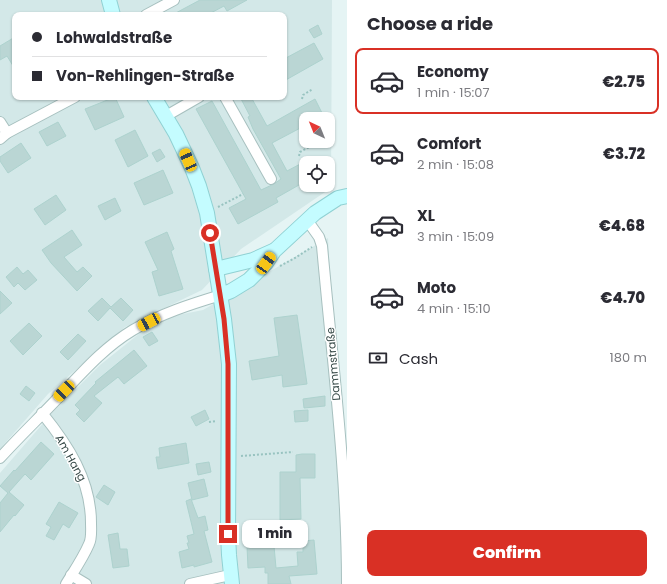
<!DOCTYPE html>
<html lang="en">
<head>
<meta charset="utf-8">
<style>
  :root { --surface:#fff; --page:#f2f2f3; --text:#2b2b33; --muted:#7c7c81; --line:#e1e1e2; --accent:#d93025 }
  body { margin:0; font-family:Poppins,sans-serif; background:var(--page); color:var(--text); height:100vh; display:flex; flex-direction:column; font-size:15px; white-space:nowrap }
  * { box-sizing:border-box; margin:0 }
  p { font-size:13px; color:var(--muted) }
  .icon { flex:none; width:22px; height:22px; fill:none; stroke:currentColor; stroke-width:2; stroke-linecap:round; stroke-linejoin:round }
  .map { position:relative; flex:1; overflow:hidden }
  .drawer { display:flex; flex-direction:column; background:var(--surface); width:320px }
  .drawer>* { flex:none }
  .banner { position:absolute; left:12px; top:12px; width:275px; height:88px; border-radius:8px; box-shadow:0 1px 3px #0004; display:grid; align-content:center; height:88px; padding:0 20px; background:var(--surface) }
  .needle { width:26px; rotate:317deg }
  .buttons { position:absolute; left:299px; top:112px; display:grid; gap:8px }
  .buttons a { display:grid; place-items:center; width:36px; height:36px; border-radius:8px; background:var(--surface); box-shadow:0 1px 3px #0004; font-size:20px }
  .end { position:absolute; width:18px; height:18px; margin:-9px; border:5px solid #d93025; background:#fff; box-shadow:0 0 0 2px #fff }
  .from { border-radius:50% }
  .bubble { position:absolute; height:28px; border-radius:8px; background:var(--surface); box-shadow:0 1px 3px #0004; font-size:13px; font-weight:800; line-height:28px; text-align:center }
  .car { position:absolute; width:12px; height:24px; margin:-12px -6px; border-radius:5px; box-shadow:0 0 3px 1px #0007; background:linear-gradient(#f5c518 24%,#345 0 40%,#f5c518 0 76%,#345 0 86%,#f5c518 0) }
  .banner b { display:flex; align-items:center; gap:14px; height:38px; font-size:15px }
  .banner b+b { border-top:1px solid var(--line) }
  .banner i { width:10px; height:10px; background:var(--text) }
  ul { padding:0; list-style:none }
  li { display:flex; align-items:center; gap:12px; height:66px; margin:0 8px 6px; padding:0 12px; border:2px solid transparent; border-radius:8px }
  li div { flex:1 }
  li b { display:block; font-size:15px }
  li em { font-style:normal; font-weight:800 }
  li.current { border-color:var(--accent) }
  li>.icon { width:36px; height:36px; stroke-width:1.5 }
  h2 { padding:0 20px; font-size:18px; line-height:48px }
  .pay { display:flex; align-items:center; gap:10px; height:44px; padding:0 20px; font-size:15px }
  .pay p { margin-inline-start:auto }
  .cta { display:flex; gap:8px; margin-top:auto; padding:8px 20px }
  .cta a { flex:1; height:46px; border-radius:8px; background:var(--accent); color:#fff; font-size:16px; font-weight:800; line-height:46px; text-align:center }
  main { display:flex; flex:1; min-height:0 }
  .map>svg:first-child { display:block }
  .residential { fill:#d3e8e8; fill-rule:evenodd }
  .building { fill:#bad6d4; stroke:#add2ce }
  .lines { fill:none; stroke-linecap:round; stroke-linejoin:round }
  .street-casing { stroke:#a7c0bf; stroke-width:12 }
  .secondary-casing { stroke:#90d1d3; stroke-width:16 }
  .path { stroke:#98c3c0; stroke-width:2; stroke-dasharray:2 2; stroke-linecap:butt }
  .street { stroke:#fff; stroke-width:10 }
  .secondary { stroke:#c4fcff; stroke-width:14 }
  .route { stroke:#d93025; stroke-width:5 }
  .labels { text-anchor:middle; stroke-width:3; stroke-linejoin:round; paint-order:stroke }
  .street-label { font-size:11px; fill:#344745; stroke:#fff }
</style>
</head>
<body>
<main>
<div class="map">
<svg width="347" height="584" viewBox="0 0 347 584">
  <rect width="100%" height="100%" fill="#e5f4f4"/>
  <g class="residential">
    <path d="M0,0H332L331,188L241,249L202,290L125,327L48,394L0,449ZM15,15H284V97H15ZM306,119H328V141H306ZM306,163H328V185H306Z"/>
    <path d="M328,238L347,584H0V473L52,413L100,365L140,333L173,316L203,310Z"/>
  </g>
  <g class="building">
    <path d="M200,0H247L227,11L224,6L207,15H172Z"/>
    <path d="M318,25L322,34L314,38L309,30Z"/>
    <path d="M15,37V69L7,56L0,60V46Z"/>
    <path d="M314,43L323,59L284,81V59Z"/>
    <path d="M115,97L124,117L95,130L85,109Z"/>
    <path d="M240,97H251L267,126L315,99L323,115L316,119H306V125L272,143L287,171L306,161V181L276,198L278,202L238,224L229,208L246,199L196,109L212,101L261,190L274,184L281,179L253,129L248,117L250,116Z"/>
    <path d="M58,122L66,136L47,146L39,132Z"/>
    <path d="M135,130L148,156L128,167L115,140Z"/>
    <path d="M21,143L31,158L8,173L0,161V157Z"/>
    <path d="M160,149L165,157L157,162L152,153Z"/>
    <path d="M163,170L173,193L144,205L134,183Z"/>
    <path d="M56,195L66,210L45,225L34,209Z"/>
    <path d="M115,198L121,211L105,220L98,206Z"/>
    <path d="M72,230L82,245L64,257L77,272L83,267L92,276L77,291L51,263L42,250Z"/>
    <path d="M167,232L174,249L171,251L183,289L159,296L152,272L158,270L145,242Z"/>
    <path d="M17,267L23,274L28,270L37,280L25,290L18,283L14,287L6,277Z"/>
    <path d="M0,291L12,303L0,314Z"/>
    <path d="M102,298L111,307L121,298L133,310L123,321L110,308L98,321L88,311Z"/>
    <path d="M297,315L307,384L283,387L282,375L252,380L249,361L279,356L274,318Z"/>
    <path d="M29,323L42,336L23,355L10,341Z"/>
    <path d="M152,332L158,341L149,346L143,337Z"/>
    <path d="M78,334L86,341L68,360L60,352Z"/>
    <path d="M134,350L147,366L124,384L118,377L94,396L102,403L84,422L76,414L80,410L75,405L96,383L95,382Z"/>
    <path d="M26,386L35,393L29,401L20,394Z"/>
    <path d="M325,396V406L304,408L303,399Z"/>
    <path d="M205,410L209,419L196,426L191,417Z"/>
    <path d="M308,410V421L295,422L294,411Z"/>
    <path d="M41,442L54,454L31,480L25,474L9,492L24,505L15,516L14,515L0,532V503L8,493L0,486L14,470L15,471Z"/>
    <path d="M186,443L189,463L158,469L156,457H160L159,448Z"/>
    <path d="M302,454H315V478H300L301,519L280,520V472H296V455Z"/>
    <path d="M209,462L211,472L198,475L196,464Z"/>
    <path d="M204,479L208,496L192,500L188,483Z"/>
    <path d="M104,485L115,492L108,505L96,497Z"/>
    <path d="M191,499L198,518L205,516L208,530L204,531L212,562L194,567V565L182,568L179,552L189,549L187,543H189L187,536L194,534L186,501Z"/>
    <path d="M59,502L78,513L69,528L63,524L54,540L46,536L51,527L46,524Z"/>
    <path d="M118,533L120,549H127L129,566L113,568L108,535Z"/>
    <path d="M314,540L317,574L289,576L291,584H268V573H265V567L248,568L247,546H274L276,568L298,566L297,552H303V541Z"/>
  </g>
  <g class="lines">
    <g class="street-casing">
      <g id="street">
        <path d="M146,15L174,0"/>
        <path d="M225,97L271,179"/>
        <path d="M166,116L199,97"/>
        <path d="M0,122L7,133"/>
        <path d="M0,139L7,133L75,97"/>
        <path d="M307,220L319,237L322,246C332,358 347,472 347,584"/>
        <path d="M42,413C68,445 91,480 91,523C91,529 92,538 89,544C83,558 74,571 66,584"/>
        <path d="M0,458C18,438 38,419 57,399C81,374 103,348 133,330C160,314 191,304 221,295"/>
        <path d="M71,575L86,584"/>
        <path d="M190,584L230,575"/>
      </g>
    </g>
    <g class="secondary-casing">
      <g id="secondary">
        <path d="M109,0L113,15"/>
        <path d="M154,97L176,134L192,168L199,186L207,213L216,269L224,319L229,364L228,534L229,555L232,584"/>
        <path d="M216,269L253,260L273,251"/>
        <path d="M221,295L231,291L249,280L266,263L274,251L315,213L338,198L347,196"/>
      </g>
    </g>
    <g class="path">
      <path d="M302,99L303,95L313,89"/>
      <path d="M299,156L300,152L313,145"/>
      <path d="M218,207L243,194"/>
      <path d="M280,266L295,258L312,247"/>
      <path d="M209,422L216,421"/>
      <path d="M241,456L293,452"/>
    </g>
    <use href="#street" class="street"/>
    <use href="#secondary" class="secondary"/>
  </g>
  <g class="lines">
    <path class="route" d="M210,233L224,319L228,364V534"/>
  </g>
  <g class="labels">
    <g class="street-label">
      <text transform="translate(333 364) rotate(-95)" y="4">Dammstraße</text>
      <text transform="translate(71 458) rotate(61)" y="4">Am Hang</text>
    </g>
  </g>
</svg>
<div class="buttons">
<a><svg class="needle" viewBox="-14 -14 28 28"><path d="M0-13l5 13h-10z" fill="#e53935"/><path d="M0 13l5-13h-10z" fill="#7c7c81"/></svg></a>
<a><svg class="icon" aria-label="locate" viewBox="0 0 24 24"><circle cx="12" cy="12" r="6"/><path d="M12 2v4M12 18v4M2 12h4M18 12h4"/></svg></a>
</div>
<i class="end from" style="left:210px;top:233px"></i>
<i class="end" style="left:228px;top:534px"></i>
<div class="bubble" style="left:242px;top:520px;width:66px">1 min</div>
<i class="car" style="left:188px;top:160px;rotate:336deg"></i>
<i class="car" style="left:266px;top:263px;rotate:35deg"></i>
<i class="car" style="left:149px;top:322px;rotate:242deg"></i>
<i class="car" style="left:64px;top:391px;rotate:224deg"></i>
<div class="banner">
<b><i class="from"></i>Lohwaldstraße</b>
<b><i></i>Von-Rehlingen-Straße</b>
</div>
</div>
<section class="drawer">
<h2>Choose a ride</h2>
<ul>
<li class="current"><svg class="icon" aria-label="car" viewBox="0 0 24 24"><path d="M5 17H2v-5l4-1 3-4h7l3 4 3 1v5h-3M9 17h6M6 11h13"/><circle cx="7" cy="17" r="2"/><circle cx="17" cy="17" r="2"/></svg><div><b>Economy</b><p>1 min · 15:07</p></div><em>€2.75</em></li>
<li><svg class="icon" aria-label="car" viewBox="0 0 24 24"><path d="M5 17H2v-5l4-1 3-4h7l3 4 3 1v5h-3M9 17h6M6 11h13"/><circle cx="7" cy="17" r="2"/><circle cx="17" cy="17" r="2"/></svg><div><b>Comfort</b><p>2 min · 15:08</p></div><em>€3.72</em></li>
<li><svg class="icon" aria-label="car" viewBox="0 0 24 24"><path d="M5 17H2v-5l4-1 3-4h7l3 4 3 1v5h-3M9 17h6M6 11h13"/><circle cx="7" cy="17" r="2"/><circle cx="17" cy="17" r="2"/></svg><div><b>XL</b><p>3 min · 15:09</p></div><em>€4.68</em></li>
<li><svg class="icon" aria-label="car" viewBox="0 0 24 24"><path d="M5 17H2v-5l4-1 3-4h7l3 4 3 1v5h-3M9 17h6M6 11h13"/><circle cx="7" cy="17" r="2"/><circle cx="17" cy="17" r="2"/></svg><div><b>Moto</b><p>4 min · 15:10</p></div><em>€4.70</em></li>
</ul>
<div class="pay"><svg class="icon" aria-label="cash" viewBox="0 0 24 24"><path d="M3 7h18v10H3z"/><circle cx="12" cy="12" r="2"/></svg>Cash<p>180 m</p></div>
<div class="cta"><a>Confirm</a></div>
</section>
</main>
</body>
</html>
